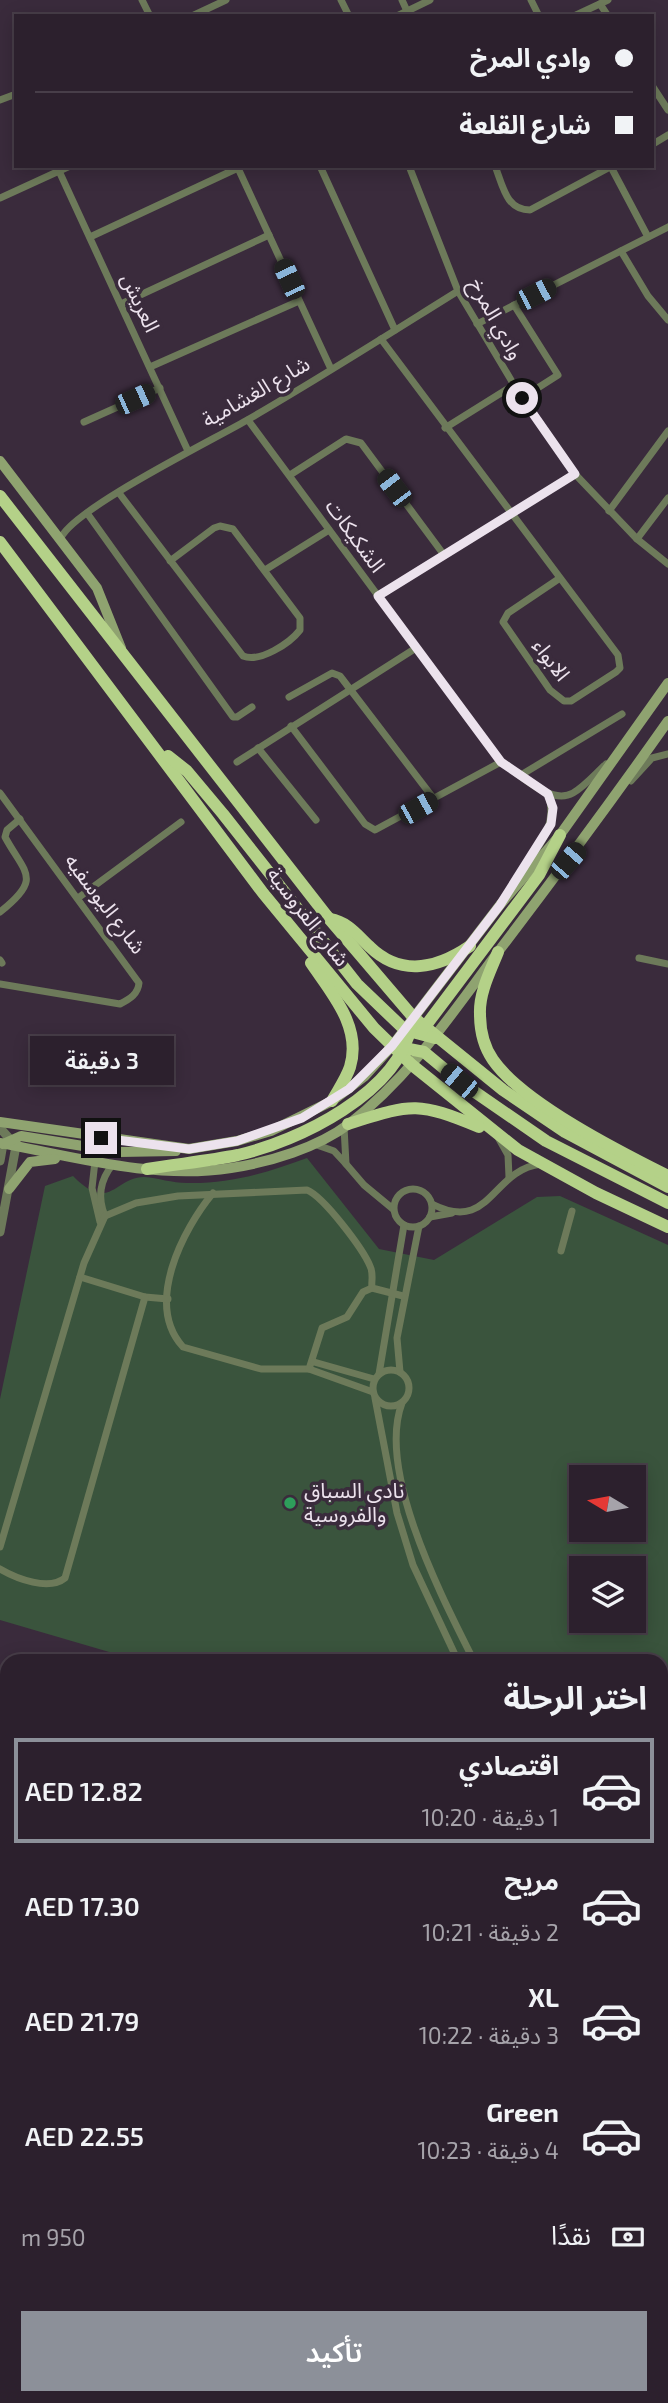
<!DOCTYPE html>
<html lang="ar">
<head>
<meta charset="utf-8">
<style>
  :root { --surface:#2c202d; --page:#382d39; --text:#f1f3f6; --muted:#a6a3aa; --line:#483e49; --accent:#8c9099 }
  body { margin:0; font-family:"Exo 2","Noto Sans Arabic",sans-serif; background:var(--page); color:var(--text); direction:rtl; height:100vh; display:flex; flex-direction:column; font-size:26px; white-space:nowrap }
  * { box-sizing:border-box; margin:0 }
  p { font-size:23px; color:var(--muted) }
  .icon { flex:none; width:38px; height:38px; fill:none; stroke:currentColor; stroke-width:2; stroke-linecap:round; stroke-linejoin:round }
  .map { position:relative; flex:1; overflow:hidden; direction:ltr }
  .drawer { position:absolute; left:0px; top:1654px; width:668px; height:751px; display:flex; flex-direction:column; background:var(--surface); border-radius:21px 21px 0 0; box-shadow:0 4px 18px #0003,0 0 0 2px var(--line); direction:rtl }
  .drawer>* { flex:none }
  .guide { position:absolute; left:14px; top:14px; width:640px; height:154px; border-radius:0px; box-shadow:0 4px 18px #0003,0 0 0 2px var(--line); direction:rtl; display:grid; align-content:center; height:154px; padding:0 21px; background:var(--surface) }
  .needle { width:46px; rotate:280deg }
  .controls { position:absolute; left:569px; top:1465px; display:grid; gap:14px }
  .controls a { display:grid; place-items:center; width:77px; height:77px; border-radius:0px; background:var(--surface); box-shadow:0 4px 18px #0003,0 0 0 2px var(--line); font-size:35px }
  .end { position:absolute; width:32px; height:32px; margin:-16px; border:9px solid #ece2ed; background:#111; box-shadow:0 0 0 4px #111 }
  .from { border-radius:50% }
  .bubble { position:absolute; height:49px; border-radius:0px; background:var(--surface); box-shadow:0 4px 18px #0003,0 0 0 2px var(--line); font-size:23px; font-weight:600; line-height:49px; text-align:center; direction:rtl }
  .car { position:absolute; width:21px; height:42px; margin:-21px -10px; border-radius:9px; box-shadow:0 0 5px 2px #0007; background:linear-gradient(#222 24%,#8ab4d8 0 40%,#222 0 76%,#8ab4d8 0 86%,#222 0) }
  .guide b { display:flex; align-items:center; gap:24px; height:66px; font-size:26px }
  .guide b+b { border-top:2px solid var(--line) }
  .guide i { width:18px; height:18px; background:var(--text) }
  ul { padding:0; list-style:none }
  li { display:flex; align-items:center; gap:21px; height:105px; margin:0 14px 10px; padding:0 7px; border:4px solid transparent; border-radius:0px }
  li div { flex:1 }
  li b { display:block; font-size:26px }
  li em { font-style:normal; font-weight:600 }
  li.selected { border-color:var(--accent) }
  li>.icon { width:63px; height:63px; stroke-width:1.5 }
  h2 { padding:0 21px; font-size:32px; line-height:84px }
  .pay { display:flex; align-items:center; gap:18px; height:77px; padding:0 21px; font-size:26px }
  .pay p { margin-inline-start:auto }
  .action { display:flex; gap:14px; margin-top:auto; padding:14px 21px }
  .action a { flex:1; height:80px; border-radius:0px; background:var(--accent); color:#fff; font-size:28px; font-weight:600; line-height:80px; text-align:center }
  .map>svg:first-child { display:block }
  .green { fill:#3a543d; fill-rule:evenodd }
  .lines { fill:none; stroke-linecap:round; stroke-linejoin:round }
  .minor { stroke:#6d7a5a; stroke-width:7 }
  .tertiary { stroke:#6d7a5a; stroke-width:9 }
  .secondary { stroke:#8fa370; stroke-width:10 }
  .trunk { stroke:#b4d188; stroke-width:12 }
  .route { stroke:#ece2ed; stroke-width:9 }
  .leisure-dot { fill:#2e9e5b; stroke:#3a2b3c; stroke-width:2.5 }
  .labels { text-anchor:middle; stroke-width:7; stroke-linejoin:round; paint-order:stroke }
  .street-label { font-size:21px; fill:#ece2ed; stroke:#3a2b3c }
  .poi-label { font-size:21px; fill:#ece2ed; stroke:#3a2b3c; text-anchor:start }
</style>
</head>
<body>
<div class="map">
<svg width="668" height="2403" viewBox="0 0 668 2403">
  <rect width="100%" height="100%" fill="#3a2b3c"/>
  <path class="green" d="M307,1158L379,1249L434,1260L537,1197L560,1196L668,1245V1877L662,1875V1661H140L0,1620V1399L45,1186L73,1176C110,1214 115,1177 144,1177C158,1178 172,1183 187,1183C229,1184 267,1173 307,1158ZM581,1477H634V1530H581ZM581,1568H634V1620H581Z"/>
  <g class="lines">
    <g class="minor">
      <path d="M142,0L150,16"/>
      <path d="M341,0L349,16"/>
      <path d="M402,0L407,11"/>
      <path d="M531,0L539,16"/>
      <path d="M600,4L608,16"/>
      <path d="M192,16L226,0"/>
      <path d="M397,16L430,0"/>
      <path d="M574,16L608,0"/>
      <path d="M653,87L668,110"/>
      <path d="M0,100L16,94"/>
      <path d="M653,144L668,135"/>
      <path d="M237,166L331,369"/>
      <path d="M320,166L395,330"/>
      <path d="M409,166L458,291L514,385L575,474L637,539L668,564"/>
      <path d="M495,166C503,186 506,210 530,210L612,166"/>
      <path d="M611,167L648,237"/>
      <path d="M59,171L188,451"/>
      <path d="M0,198L70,166"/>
      <path d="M90,237L238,168"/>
      <path d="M621,251L648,296L668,320"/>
      <path d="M121,304L269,235"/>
      <path d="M514,305L558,375L522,398"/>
      <path d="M477,324L668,227"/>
      <path d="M381,339L618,655L620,668L616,672L571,701H564L550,690L503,622L508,613L560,578"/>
      <path d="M150,367L299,301"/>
      <path d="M248,420L501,762C519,773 550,806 573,793C585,786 596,773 606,764"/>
      <path d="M84,422L160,388"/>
      <path d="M445,428L514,385"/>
      <path d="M290,475L346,439L361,443L444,555"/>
      <path d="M119,493L243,656C260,663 290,643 300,630V618L233,529L220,526L214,528L170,561"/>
      <path d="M609,511L668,431"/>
      <path d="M87,513L233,717H237L252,707"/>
      <path d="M61,538C73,509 215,439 249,419C320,378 389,334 458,291"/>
      <path d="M637,539L668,498"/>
      <path d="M265,570L329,530"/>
      <path d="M378,596L575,474"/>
      <path d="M289,697L332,673L340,676L434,799"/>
      <path d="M291,726L365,824L375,830L501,762"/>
      <path d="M258,748L316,820"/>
      <path d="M237,762L416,648"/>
      <path d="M521,775L622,714"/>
      <path d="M631,781L652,758L668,754"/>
      <path d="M0,793L139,983C138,994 130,999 120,1004L0,984"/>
      <path d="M516,880C534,852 560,827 548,794"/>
      <path d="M78,898L181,822"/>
      <path d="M0,912C43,878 25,874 5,837L7,830L20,819"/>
      <path d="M639,958L668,964"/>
      <path d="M0,960L2,963"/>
      <path d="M499,1139L508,1155L509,1177"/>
      <path d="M314,1144L334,1151L346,1164L344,1127"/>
      <path d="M95,1161L92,1188L100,1222"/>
      <path d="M346,1164L364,1185L393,1209"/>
      <circle cx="413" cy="1208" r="19"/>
      <path d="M213,1193C183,1229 144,1304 183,1347L261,1369H309L322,1328L347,1317L363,1292L372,1288"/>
      <path d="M432,1204C491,1234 491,1170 541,1164"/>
      <path d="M105,1216C97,1197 100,1180 113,1164"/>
      <path d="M430,1217L452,1213"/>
      <path d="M561,1251L572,1211"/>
      <path d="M80,1277L145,1297L168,1299"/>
      <path d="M314,1362L374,1379"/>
      <path d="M309,1369L373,1392"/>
      <circle cx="391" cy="1388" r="18"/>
      <path d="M400,1372L397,1338L419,1226"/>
      <path d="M379,1374L404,1225"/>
      <path d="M375,1398L397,1513L413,1565L458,1661"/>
      <path d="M402,1403C376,1472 443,1599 474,1661"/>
      <path d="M0,1547L84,1263L105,1216L136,1203L178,1196L307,1190C324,1197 363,1249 370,1266C374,1274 371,1281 372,1288L403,1296"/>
      <path d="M0,1569C17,1579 49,1591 65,1578L145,1297"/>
      <path d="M0,1684L7,1685"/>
      <path d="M0,1763L7,1765"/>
      <path d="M662,1830L668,1834"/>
      <path d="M662,1843L668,1847"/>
      <path d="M0,1959L7,1960"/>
      <path d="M662,1964H668"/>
      <path d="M0,2042L7,2044"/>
      <path d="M662,2124L668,2125"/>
      <path d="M0,2141L7,2143"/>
      <path d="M662,2218L668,2219"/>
      <path d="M0,2241L7,2208"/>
      <path d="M0,2279L7,2281"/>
      <path d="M662,2301L668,2264"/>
      <path d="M0,2392L7,2393"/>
      <path d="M31,2398L60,2403"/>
      <path d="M336,2403L337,2398"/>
      <path d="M638,2403L639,2398"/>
    </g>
    <g class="tertiary">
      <path d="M0,1128L16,1146L0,1232"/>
      <path d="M0,1161L3,1144"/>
      <path d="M662,1891L668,1893"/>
      <path d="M229,2403L230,2398"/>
    </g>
    <g class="secondary">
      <path d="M0,461L97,588L121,648"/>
      <path d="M0,1122L189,1149L237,1141L271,1131L332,1101L365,1076L392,1046L500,905L560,835L668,683"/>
      <path d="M0,1143C75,1157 154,1180 231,1168C270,1162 317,1148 349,1124C411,1076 452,1013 498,952C556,876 613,799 668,721"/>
      <path d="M3,1144L21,1136L120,1152L176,1151"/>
      <path d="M9,1189L30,1162L55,1159"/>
    </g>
    <g class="trunk">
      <path d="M0,496L326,915L413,1017L503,1090L565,1132L668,1187"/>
      <path d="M0,542L263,893L374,1028L412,1065L518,1150L596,1193L668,1227"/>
      <path d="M168,756L187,771L223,814L357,984L405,1030L435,1038"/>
      <path d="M330,919C348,922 358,936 370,947C401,977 438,968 470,946"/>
      <path d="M498,952C490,972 479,993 480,1014C480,1030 484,1047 493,1060C523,1103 620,1152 668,1176"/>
      <path d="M311,963C332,994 362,1027 350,1067C346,1079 338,1090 332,1101"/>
      <path d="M421,1032L539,875L560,835"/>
      <path d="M399,1047L424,1052L459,1081L546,1141L668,1203"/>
      <path d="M348,1124C412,1104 416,1101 479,1127"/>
      <path d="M147,1169C177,1164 208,1161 238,1155C299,1141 398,1093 411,1026"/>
    </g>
  </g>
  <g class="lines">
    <path class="route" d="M101,1138L189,1149L237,1141L302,1118L349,1089L392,1046L500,905L551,824L553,808L548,794L501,762L378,596L575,474L522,398"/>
  </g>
  <circle class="leisure-dot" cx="290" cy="1503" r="7"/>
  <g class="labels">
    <g class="street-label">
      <text transform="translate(140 303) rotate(65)" y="7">العريش</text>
      <text transform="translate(496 319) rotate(61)" y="7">وادي المرخ</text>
      <text transform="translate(256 392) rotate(-30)" y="7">شارع الغشامية</text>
      <text transform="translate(355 536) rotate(54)" y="7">الشكيكات</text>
      <text transform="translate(551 660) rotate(53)" y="7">الابواء</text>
      <text transform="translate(105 904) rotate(53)" y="7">شارع اليوسفيه</text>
      <text transform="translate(308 917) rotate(52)" y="7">شارع الفروسية</text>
    </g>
    <g class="poi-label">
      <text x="304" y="1498">نادي السباق<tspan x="304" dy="24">والفروسية</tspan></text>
    </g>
  </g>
</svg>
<div class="controls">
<a><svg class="needle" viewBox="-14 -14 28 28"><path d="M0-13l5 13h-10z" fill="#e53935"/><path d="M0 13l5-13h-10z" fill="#a6a3aa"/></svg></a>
<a><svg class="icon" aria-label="layers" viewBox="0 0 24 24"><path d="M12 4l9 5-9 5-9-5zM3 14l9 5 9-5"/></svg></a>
</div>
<i class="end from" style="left:522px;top:398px"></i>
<i class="end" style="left:101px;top:1138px"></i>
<div class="bubble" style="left:30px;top:1036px;width:144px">3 دقيقة</div>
<i class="car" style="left:289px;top:279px;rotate:335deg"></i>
<i class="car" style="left:536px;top:294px;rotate:63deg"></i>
<i class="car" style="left:135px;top:399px;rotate:66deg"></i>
<i class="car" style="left:394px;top:488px;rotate:323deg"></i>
<i class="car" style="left:418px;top:808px;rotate:61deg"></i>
<i class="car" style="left:568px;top:861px;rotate:41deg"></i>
<i class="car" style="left:459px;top:1081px;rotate:310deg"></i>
<div class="guide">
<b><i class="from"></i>وادي المرخ</b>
<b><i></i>شارع القلعة</b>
</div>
<section class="drawer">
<h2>اختر الرحلة</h2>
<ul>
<li class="selected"><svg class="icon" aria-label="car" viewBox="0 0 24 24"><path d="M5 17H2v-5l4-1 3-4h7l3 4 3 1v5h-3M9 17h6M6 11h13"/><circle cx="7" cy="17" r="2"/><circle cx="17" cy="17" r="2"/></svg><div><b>اقتصادي</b><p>1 دقيقة · 10:20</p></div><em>AED 12.82</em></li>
<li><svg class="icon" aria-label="car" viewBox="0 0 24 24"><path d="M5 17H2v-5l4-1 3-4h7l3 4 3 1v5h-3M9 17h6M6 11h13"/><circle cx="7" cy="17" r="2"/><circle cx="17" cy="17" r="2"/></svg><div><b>مريح</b><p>2 دقيقة · 10:21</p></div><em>AED 17.30</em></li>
<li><svg class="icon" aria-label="car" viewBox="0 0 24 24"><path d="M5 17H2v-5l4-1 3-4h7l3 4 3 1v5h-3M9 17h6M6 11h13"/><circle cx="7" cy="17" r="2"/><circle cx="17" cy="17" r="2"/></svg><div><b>XL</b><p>3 دقيقة · 10:22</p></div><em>AED 21.79</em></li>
<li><svg class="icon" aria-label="car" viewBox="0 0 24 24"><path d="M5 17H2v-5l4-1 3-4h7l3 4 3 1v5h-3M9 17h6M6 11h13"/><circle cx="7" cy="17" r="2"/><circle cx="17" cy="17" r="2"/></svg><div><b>Green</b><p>4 دقيقة · 10:23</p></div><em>AED 22.55</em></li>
</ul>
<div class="pay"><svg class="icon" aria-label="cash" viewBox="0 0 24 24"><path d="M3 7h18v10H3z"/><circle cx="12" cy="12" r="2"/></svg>نقدًا<p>950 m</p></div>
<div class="action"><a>تأكيد</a></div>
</section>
</div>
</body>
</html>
